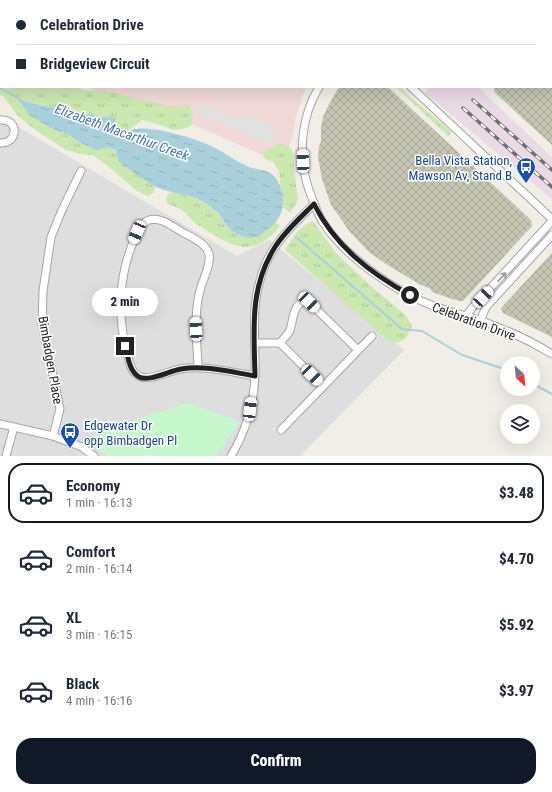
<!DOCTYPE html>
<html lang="en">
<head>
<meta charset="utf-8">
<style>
  :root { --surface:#fff; --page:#f6f6f7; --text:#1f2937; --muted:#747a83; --line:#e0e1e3; --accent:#111827 }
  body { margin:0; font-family:"Roboto Condensed",sans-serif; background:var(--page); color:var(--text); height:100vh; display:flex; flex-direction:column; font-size:15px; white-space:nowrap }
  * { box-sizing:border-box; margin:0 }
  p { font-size:13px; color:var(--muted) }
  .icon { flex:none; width:22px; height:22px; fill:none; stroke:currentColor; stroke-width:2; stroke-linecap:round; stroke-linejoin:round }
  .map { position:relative; height:456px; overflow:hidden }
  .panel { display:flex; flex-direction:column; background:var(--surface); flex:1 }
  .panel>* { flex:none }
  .hud { position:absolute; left:0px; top:0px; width:552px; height:88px; box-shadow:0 4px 16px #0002; display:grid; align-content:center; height:88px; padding:0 16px; background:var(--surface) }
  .needle { width:26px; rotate:153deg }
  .controls { position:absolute; left:500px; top:356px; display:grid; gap:8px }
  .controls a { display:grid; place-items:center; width:40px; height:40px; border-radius:50%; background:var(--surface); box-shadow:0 4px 16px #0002; font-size:20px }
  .end { position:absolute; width:18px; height:18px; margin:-9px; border:5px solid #212121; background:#fff; box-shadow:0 0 0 2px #fff }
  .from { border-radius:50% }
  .bubble { position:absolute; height:28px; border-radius:14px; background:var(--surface); box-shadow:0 4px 16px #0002; font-size:13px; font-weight:800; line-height:28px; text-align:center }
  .car { position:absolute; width:12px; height:24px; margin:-12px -6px; border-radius:5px; box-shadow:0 0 3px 1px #0007; background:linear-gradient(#fff 24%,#345 0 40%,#fff 0 76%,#345 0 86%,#fff 0) }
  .hud b { display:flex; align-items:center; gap:14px; height:38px; font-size:15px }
  .hud b+b { border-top:1px solid var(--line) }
  .hud i { width:10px; height:10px; background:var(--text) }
  ul { padding:7px 0 0; list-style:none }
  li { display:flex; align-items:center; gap:12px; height:60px; margin:0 8px 6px; padding:0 8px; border:2px solid transparent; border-radius:16px }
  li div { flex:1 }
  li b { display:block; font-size:15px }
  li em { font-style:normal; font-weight:800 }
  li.active { border-color:var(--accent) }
  li>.icon { width:36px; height:36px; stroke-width:1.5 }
  .action { display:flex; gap:8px; margin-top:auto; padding:8px 16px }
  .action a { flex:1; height:46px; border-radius:16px; background:var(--accent); color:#fff; font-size:16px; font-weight:800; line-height:46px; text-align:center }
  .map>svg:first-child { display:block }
  .residential { fill:#dfdede }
  .commercial { fill:#f0d9d8 }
  .industrial { fill:#e9dae6 }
  .construction { fill:url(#construction-cross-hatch) }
  .grass { fill:url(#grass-tufts) }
  .park { fill:#c7f8cc }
  .parking { fill:#e1e1e1 }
  .water { fill:url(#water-ripples) }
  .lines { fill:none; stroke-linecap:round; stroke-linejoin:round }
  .stream { stroke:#aad0dc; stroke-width:2 }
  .minor-casing { stroke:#a5a5a5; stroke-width:9 }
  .minor { stroke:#fff; stroke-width:7 }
  .rail-casing { stroke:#6f6f6f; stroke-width:3.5 }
  .rail { stroke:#fff; stroke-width:2; stroke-dasharray:6; stroke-linecap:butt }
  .oneway { stroke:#9b9b9b }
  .route { stroke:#212121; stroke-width:5 }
  .labels { text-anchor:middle; stroke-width:3; stroke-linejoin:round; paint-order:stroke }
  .transit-label { font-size:13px; fill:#164399; stroke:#fff; text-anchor:end }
  .street-label { font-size:13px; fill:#212121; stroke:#fff }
  .water-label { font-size:14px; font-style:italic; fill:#4c78a6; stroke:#fff }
</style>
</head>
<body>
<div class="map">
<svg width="552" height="456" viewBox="0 0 552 456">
  <defs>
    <pattern id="construction-cross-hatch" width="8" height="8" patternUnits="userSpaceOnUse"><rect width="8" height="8" fill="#c5c5b3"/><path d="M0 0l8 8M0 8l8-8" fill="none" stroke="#a9a99a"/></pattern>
    <pattern id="grass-tufts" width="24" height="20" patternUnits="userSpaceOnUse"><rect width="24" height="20" fill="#cbe8b0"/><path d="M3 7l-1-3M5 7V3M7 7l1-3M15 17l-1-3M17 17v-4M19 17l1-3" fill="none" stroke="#aec797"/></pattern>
    <pattern id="water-ripples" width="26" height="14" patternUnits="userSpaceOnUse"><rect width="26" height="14" fill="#aad0dc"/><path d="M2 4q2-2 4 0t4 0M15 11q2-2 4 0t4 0" fill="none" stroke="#92b2bc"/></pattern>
  </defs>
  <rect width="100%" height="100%" fill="#f1eee8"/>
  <path class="residential" d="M0,116L237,256L269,240L404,350L300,456H0Z"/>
  <g class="commercial">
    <path d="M0,0H376L1,1V62Z"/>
    <path d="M86,87H306L296,116L293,137L283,162L262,155L180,119Z"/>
  </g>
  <path class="industrial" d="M430,87H478L552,157V199L425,93Z"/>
  <g class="construction">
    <path d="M551,45L552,46V145L494,92L495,87H551Z"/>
    <path d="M339,87H388L531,220L532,226L463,301H460L452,299L432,292L431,289L419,284L386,264L369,252L350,232L331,205L322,179L318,157L319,146L321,142V127L323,117L327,108Z"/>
    <path d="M552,253V337L503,313L501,308Z"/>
  </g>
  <g class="grass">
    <path d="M0,54L1,87H75L84,90L111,92L174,107L185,104C195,108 193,118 191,126C175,132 175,130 160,125C154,123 148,121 142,120L125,133L112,129L116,118L84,114L27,102L17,97L52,129L68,134L79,142L107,147L116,150L141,178L156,186L153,193L148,196L137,191L109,167L93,155L80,154L66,150L34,129L16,114L3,95L0,96Z"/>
    <path d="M396,87H400C416,104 435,116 452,132L448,136Z"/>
    <path d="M280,143L286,145L291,149L294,155V167L298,201L290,213L283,207V196L280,184L279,171L273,162L265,159L262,153Z"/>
    <path d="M173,191L195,198L207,204L221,216L227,227L235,233L269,227L275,222L280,226C272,236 260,247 247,247C231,248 205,230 193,221C189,217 186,212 182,210C178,207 172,206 168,204L166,200L168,195Z"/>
    <path d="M313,221L336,253L373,288L402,312L411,323L412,327L406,338L400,342L393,343L387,340L286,251V248C293,238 300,225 313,221Z"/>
  </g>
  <path class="park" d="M188,403L240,422L215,456H107L90,442L102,430Z"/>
  <path class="parking" d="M201,104L239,120L242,114L275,128L274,132L276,133L271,144L197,114Z"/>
  <path class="water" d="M16,96L26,102L84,114L116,118L112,129L125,133C128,132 132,129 136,129C152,126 195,138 209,145C223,151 235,161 249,167C257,170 268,169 274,176C283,186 285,201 281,213C276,225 259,240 245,237C239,236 231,231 227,226C224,223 223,219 221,216C217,212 211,207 207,204C192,194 177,194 161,189C145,182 131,171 118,161L116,150L107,147L97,150L79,142L68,134L52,129L29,115Z"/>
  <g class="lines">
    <g class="stream">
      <path d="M0,88L18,98"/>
      <path d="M296,237L402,329L422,331L462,355L507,370"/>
      <path d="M533,384L552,394"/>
    </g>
    <g class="minor-casing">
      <g id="minor">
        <path d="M327,0L328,1"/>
        <path d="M115,1L116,0"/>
        <path d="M391,1L392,0"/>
        <path d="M406,1L407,0"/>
        <path d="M319,87C301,117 298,154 308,187C312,198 316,210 322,221C343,255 394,291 431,305C443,310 454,313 466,316C496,325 526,338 552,354"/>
        <path d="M411,87L552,219"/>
        <path d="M0,120C19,118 19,144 0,143"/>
        <path d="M466,316L472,308L552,221"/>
        <path d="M480,321L486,307L552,235"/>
        <path d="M255,343H280L323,386"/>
        <path d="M280,343C283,339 288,335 290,330C294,318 292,308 303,301L309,302L358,350"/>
        <path d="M198,367C197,340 193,313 201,287C204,277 211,264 209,254C206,243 191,237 182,232C173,227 160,216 149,220C141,223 138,231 135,238C118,275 117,318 128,357C130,363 131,371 137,375C147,383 168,371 180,369C204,365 231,372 255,376"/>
        <path d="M0,424L53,436L82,447L94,456"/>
        <path d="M281,430L372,336"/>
        <path d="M53,436L60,409L42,324L43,291L51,237L62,210L81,171"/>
        <path d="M6,456L14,427"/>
        <path d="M231,456C246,431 254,403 255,375C256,334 249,302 266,263C276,240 296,222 314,204"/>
      </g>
    </g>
    <use href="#minor" class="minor"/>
    <g class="rail-casing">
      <g id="rail">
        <path d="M473,100L552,170"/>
        <path d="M463,108L552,187"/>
      </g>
    </g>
    <use href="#rail" class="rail"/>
  </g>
  <defs><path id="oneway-shaft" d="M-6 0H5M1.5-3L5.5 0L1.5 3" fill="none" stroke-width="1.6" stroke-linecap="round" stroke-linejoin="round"/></defs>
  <use class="oneway" href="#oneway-shaft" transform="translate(502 277) rotate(-47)"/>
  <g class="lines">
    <path class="route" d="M125,346C128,356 129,371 139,377C149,382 169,371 181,369C205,365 231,372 255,376C254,330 249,288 275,247C285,231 300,218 314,204C335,246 370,273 410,295"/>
  </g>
  <defs>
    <g id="bus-pin" transform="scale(1)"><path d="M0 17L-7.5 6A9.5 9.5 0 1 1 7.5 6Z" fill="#1a4fb4" stroke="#fff"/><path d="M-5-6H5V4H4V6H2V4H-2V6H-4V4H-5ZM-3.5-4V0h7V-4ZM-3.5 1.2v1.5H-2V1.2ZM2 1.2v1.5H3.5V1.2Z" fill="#fff"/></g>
  </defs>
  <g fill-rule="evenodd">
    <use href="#bus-pin" x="526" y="167"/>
    <use href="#bus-pin" x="70" y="432"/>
  </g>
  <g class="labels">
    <g class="transit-label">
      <text x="512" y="165">Bella Vista Station,<tspan x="512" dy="15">Mawson Av, Stand B</tspan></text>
      <text x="84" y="430" text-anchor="start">Edgewater Dr<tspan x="84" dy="15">opp Bimbadgen Pl</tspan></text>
    </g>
    <g class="street-label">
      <text transform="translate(474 321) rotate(20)" y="5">Celebration Drive</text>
      <text transform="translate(51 360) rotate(80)" y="5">Bimbadgen Place</text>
    </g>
    <g class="water-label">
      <text transform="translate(122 132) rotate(20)" y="5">Elizabeth Macarthur Creek</text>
    </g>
  </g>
</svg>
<div class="controls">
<a><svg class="needle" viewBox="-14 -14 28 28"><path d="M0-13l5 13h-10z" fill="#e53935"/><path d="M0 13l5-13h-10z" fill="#747a83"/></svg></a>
<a><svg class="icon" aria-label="layers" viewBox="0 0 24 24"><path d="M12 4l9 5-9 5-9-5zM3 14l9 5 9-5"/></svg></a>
</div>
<i class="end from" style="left:410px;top:295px"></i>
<i class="end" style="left:125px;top:346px"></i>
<div class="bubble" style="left:92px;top:288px;width:66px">2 min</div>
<i class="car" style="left:303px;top:161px;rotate:358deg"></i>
<i class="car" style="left:137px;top:232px;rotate:203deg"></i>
<i class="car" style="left:483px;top:297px;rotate:43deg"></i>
<i class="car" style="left:309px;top:302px;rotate:134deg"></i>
<i class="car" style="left:196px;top:329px;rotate:357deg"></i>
<i class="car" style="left:312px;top:375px;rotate:134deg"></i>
<i class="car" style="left:250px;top:409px;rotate:7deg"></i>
<div class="hud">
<b><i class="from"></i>Celebration Drive</b>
<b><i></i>Bridgeview Circuit</b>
</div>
</div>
<section class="panel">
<ul>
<li class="active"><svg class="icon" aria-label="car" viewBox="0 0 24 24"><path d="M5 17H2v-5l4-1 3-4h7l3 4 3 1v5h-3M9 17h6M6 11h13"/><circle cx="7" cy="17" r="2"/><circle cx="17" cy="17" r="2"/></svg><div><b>Economy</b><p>1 min · 16:13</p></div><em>$3.48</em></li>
<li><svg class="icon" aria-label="car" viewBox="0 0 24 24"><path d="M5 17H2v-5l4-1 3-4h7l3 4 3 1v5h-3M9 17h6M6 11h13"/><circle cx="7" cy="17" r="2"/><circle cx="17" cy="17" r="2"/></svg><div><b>Comfort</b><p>2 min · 16:14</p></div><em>$4.70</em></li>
<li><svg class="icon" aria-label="car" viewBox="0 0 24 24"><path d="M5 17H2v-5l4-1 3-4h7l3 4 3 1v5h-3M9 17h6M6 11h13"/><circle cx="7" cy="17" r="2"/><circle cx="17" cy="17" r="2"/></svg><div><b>XL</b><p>3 min · 16:15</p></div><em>$5.92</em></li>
<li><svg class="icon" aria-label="car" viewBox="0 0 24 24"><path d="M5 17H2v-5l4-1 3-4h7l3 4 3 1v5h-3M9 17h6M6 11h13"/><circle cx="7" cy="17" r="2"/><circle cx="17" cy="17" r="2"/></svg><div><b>Black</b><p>4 min · 16:16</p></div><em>$3.97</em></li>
</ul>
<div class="action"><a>Confirm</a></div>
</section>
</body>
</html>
